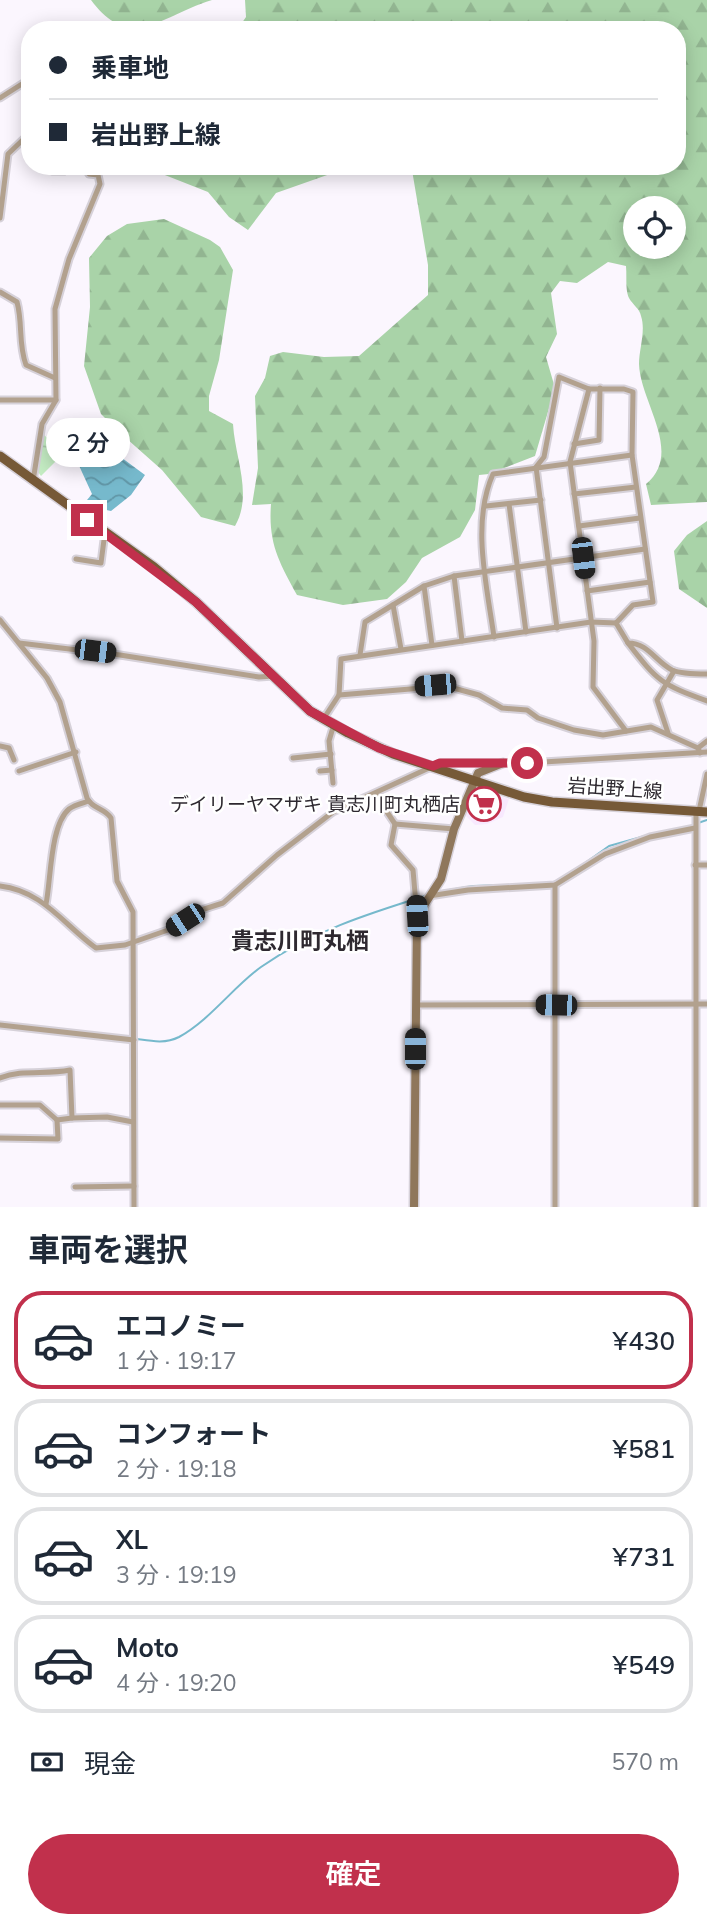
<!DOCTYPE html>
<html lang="ja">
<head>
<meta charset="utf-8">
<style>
  :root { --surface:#fff; --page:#f6f6f7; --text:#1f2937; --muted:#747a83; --line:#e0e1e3; --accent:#c1304c }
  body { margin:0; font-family:Mulish,"Noto Sans JP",sans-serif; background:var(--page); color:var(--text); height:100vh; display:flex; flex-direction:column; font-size:26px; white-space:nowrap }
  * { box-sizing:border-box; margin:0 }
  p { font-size:23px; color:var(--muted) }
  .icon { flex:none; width:38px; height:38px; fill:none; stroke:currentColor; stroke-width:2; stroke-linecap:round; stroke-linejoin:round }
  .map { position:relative; height:1207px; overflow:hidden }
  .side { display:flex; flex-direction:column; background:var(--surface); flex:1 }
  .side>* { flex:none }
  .guide { position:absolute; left:21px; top:21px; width:665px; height:154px; border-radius:28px; box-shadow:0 4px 18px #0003; display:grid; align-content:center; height:154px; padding:0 28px; background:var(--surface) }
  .fabs { position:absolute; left:623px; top:196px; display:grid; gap:14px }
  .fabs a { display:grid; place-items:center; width:63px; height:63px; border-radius:50%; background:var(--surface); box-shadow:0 4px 18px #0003; font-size:35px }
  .end { position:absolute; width:32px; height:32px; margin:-16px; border:9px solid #c1304c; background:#fff; box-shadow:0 0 0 4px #fff }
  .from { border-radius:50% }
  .bubble { position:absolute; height:49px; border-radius:24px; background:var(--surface); box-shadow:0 4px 18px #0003; font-size:23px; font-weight:600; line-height:49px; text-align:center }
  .car { position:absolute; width:21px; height:42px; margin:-21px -10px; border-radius:9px; box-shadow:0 0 5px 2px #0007; background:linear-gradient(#222 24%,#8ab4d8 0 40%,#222 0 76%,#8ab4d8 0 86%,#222 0) }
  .guide b { display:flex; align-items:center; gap:24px; height:66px; font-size:26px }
  .guide b+b { border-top:2px solid var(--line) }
  .guide i { width:18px; height:18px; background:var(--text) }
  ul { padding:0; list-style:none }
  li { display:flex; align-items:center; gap:21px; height:98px; margin:0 14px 10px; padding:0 14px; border:4px solid var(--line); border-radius:28px }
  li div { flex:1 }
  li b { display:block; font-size:26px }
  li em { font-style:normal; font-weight:600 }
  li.current { border-color:var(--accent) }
  li>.icon { width:63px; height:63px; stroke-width:1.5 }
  h2 { padding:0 28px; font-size:32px; line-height:84px }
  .pay { display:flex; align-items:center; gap:18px; height:77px; padding:0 28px; font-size:26px }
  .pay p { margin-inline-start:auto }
  .cta { display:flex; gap:14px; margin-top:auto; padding:14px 28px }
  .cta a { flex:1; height:80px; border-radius:42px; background:var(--accent); color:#fff; font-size:28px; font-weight:600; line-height:80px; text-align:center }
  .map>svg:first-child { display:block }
  .built { fill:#f8e9fe }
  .forest { fill:url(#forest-firs); fill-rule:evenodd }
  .park { fill:url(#park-crowns) }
  .water { fill:url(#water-waves) }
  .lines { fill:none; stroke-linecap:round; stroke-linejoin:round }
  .stream { stroke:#76b9cc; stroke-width:2 }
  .street-casing { stroke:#d6d1d9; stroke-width:9 }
  .secondary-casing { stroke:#d6d1d9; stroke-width:11 }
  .primary-casing { stroke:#d6d1d9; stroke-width:12 }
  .street { stroke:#b2a18e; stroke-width:5 }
  .secondary { stroke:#8f775b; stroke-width:8 }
  .primary { stroke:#765937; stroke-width:9 }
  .route { stroke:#c1304c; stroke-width:9 }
  .labels { text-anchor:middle; stroke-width:5; stroke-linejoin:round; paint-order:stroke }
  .street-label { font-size:19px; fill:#2e2930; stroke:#fff }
  .poi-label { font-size:19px; fill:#2e2930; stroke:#fff; text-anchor:end }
  .quarter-label { font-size:23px; font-weight:bold; fill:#2e2930; stroke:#fff }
</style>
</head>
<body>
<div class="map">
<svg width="707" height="1207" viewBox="0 0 707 1207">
  <defs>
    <pattern id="forest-firs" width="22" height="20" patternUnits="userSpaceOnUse" patternTransform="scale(1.75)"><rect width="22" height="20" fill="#a9d3a8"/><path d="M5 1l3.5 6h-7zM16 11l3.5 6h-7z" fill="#92b591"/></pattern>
    <pattern id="park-crowns" width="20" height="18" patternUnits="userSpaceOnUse" patternTransform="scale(1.75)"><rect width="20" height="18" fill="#c4ecc3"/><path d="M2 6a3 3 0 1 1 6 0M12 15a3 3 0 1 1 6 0" fill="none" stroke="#a9caa8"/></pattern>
    <pattern id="water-waves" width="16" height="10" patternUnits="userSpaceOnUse" patternTransform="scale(1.75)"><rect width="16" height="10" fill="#76b9cc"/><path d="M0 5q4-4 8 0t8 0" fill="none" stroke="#6196a6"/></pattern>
  </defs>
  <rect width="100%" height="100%" fill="#fbf6fe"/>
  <path class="built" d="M481,789L509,799L503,817L487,824L475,825L465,815L475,792Z"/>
  <g class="forest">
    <path d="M91,0H212C164,14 131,54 91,0Z"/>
    <path d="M245,0H707V502L651,505L646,484C684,453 640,402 639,364C639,349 646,331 641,316C640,309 632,304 629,298C625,290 627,276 626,266L608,262L577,283L560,281L551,293L557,334L546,357L555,388L535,456L489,474L479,475L475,510L460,537L422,558L406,582L387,599L343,605L297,595C279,562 268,543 271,504L252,505L258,468L255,396L265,378L270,356L283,352L324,357L359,356L428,295V265L412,170L391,166H677V30H237L246,17ZM635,208H674V247H635Z"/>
    <path d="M142,166H367L330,174L276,193L248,230L229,217L208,192Z"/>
    <path d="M164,219L210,240L220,247L233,270L219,360L209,396V411L233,424C235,458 253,495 235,526L201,517L162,470L118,431L101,414L84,366L90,307L89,258L107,236L127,224Z"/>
    <path d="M707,521V608L679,589L674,551L687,535Z"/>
  </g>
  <path class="park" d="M43,434L64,453L41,476L38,472Z"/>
  <path class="water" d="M95,438L145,475L131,495L111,511L97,508L87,500L92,494L76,459Z"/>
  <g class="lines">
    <g class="stream">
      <path d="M698,823L707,820"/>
      <path d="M578,868L609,846L652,834"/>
      <path d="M437,892L473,886L504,885"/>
      <path d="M5,1023L121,1036"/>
      <path d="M137,1039C151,1041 165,1044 179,1037C210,1020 233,987 261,967C311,932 367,914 425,896"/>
    </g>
    <g class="street-casing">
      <g id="street">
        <path d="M0,98L25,82L30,74"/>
        <path d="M48,166L52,171H64L71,166"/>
        <path d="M0,218L8,154L30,133"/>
        <path d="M0,292L17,302C23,324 18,343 26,365L55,378"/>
        <path d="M589,389L570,462L594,641L593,687L626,731"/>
        <path d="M0,400H56"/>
        <path d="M574,444L599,440L600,388"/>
        <path d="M33,481L42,424L56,400L55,309L69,259L100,184L98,175L89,174L84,166"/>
        <path d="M574,494L636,487"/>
        <path d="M509,504L526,632"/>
        <path d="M486,506L541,500"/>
        <path d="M579,526L640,518"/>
        <path d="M76,559L101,563L105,532"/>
        <path d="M454,576L462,641"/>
        <path d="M424,586L432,645"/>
        <path d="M587,591L650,582"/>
        <path d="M393,605L401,649"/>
        <path d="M0,620L47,678L60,702L87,798C92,809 105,808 111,818L117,881L133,912L134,1207"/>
        <path d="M616,623L628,643C648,643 655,661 672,670C681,674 697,674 707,674"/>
        <path d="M557,628L536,467L544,457L559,377L589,389H624L633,392L632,455L653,602L633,605L616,623"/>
        <path d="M494,637C487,586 471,523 493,474L632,455"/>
        <path d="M19,643L120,655L259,677L274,676"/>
        <path d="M628,643C658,682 661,684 707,701"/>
        <path d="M360,655L365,622L424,586L454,576L645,549"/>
        <path d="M339,695L446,686L479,695L502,708L527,710L538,718L574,730L603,735L651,727L698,748L700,753"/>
        <path d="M324,718L339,695L341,659L591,622L616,623"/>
        <path d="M668,733L657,700L674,671"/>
        <path d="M0,746L9,748L14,760"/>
        <path d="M698,748L707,741"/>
        <path d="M293,758L331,754"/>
        <path d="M19,771L76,752"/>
        <path d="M320,771L332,770"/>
        <path d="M333,783L329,741L334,724"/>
        <path d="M375,794L395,824L391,845L413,870L417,916"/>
        <path d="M696,811V1207"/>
        <path d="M699,811L707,774"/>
        <path d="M395,824L454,829"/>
        <path d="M695,865H707"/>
        <path d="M0,886C43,891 63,924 96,948L125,945L171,929L198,911L223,903L277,855L333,812L440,763H527L707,752"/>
        <path d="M429,896L468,890L555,885L605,854L650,837L695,828"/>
        <path d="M46,904C51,880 50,825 69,809C74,805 83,803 89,801"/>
        <path d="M416,1005L707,1004"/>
        <path d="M0,1025L134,1040"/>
        <path d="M0,1078C22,1069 46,1075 70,1070L72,1118L107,1117L133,1122"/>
        <path d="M0,1105H40L57,1120"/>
        <path d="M0,1138L58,1139L57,1120L72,1118"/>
        <path d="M75,1187L134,1186"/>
        <path d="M555,1207V885"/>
      </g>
    </g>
    <g class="secondary-casing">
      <path id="secondary" d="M414,1207L417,916L441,879L454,829L478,773L503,763"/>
    </g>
    <g class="primary-casing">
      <path id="primary" d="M0,456L154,567L196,602L310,711L348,733L393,754L524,797L552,802L707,812"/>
    </g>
    <use href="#street" class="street"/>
    <use href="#secondary" class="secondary"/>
    <use href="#primary" class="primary"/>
  </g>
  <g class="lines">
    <path class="route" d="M87,520L196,602L310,711L379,748L433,766L440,763H527"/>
  </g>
  <defs>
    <g id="supermarket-ring" transform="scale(1.75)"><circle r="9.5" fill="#fff" stroke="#c1304c" stroke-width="1.5"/><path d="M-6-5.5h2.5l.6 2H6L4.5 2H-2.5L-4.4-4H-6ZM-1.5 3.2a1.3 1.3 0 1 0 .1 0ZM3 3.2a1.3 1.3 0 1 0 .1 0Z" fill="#c1304c"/></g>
  </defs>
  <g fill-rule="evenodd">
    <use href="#supermarket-ring" x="484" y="804"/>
  </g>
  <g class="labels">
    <g class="street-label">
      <text transform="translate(615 788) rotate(4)" y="7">岩出野上線</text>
    </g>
    <g class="poi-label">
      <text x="460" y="811">デイリーヤマザキ 貴志川町丸栖店</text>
    </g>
    <g class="quarter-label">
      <text x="300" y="949">貴志川町丸栖</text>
    </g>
  </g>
</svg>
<div class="fabs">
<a><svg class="icon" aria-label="locate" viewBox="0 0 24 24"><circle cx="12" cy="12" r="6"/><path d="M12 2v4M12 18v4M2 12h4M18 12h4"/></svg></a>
</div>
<i class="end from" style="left:527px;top:763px"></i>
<i class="end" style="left:87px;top:520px"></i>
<div class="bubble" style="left:46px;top:418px;width:84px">2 分</div>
<i class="car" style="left:583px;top:558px;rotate:173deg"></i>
<i class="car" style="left:95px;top:651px;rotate:97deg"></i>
<i class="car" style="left:435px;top:685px;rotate:265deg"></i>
<i class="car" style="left:417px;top:916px;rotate:357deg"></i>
<i class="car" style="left:185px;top:920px;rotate:237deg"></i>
<i class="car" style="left:556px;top:1005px;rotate:271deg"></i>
<i class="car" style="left:415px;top:1049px;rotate:0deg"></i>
<div class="guide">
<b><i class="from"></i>乗車地</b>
<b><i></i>岩出野上線</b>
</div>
</div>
<section class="side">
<h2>車両を選択</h2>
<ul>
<li class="current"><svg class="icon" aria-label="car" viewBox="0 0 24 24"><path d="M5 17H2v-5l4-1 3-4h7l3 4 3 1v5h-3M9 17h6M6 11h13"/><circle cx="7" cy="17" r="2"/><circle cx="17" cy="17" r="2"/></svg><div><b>エコノミー</b><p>1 分 · 19:17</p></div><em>¥430</em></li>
<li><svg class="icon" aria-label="car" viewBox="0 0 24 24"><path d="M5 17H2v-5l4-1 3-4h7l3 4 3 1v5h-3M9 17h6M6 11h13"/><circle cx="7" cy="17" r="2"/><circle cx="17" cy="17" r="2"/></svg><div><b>コンフォート</b><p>2 分 · 19:18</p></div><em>¥581</em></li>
<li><svg class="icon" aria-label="car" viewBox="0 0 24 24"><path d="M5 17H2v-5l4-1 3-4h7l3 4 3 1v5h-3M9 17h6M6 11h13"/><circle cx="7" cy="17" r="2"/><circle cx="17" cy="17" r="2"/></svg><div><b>XL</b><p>3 分 · 19:19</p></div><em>¥731</em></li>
<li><svg class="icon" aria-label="car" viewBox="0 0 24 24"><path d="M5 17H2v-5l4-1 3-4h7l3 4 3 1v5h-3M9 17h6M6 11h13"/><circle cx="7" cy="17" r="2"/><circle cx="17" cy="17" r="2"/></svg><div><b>Moto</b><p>4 分 · 19:20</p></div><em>¥549</em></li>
</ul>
<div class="pay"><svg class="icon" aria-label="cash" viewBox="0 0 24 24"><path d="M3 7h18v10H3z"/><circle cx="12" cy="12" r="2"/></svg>現金<p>570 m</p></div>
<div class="cta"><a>確定</a></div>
</section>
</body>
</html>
